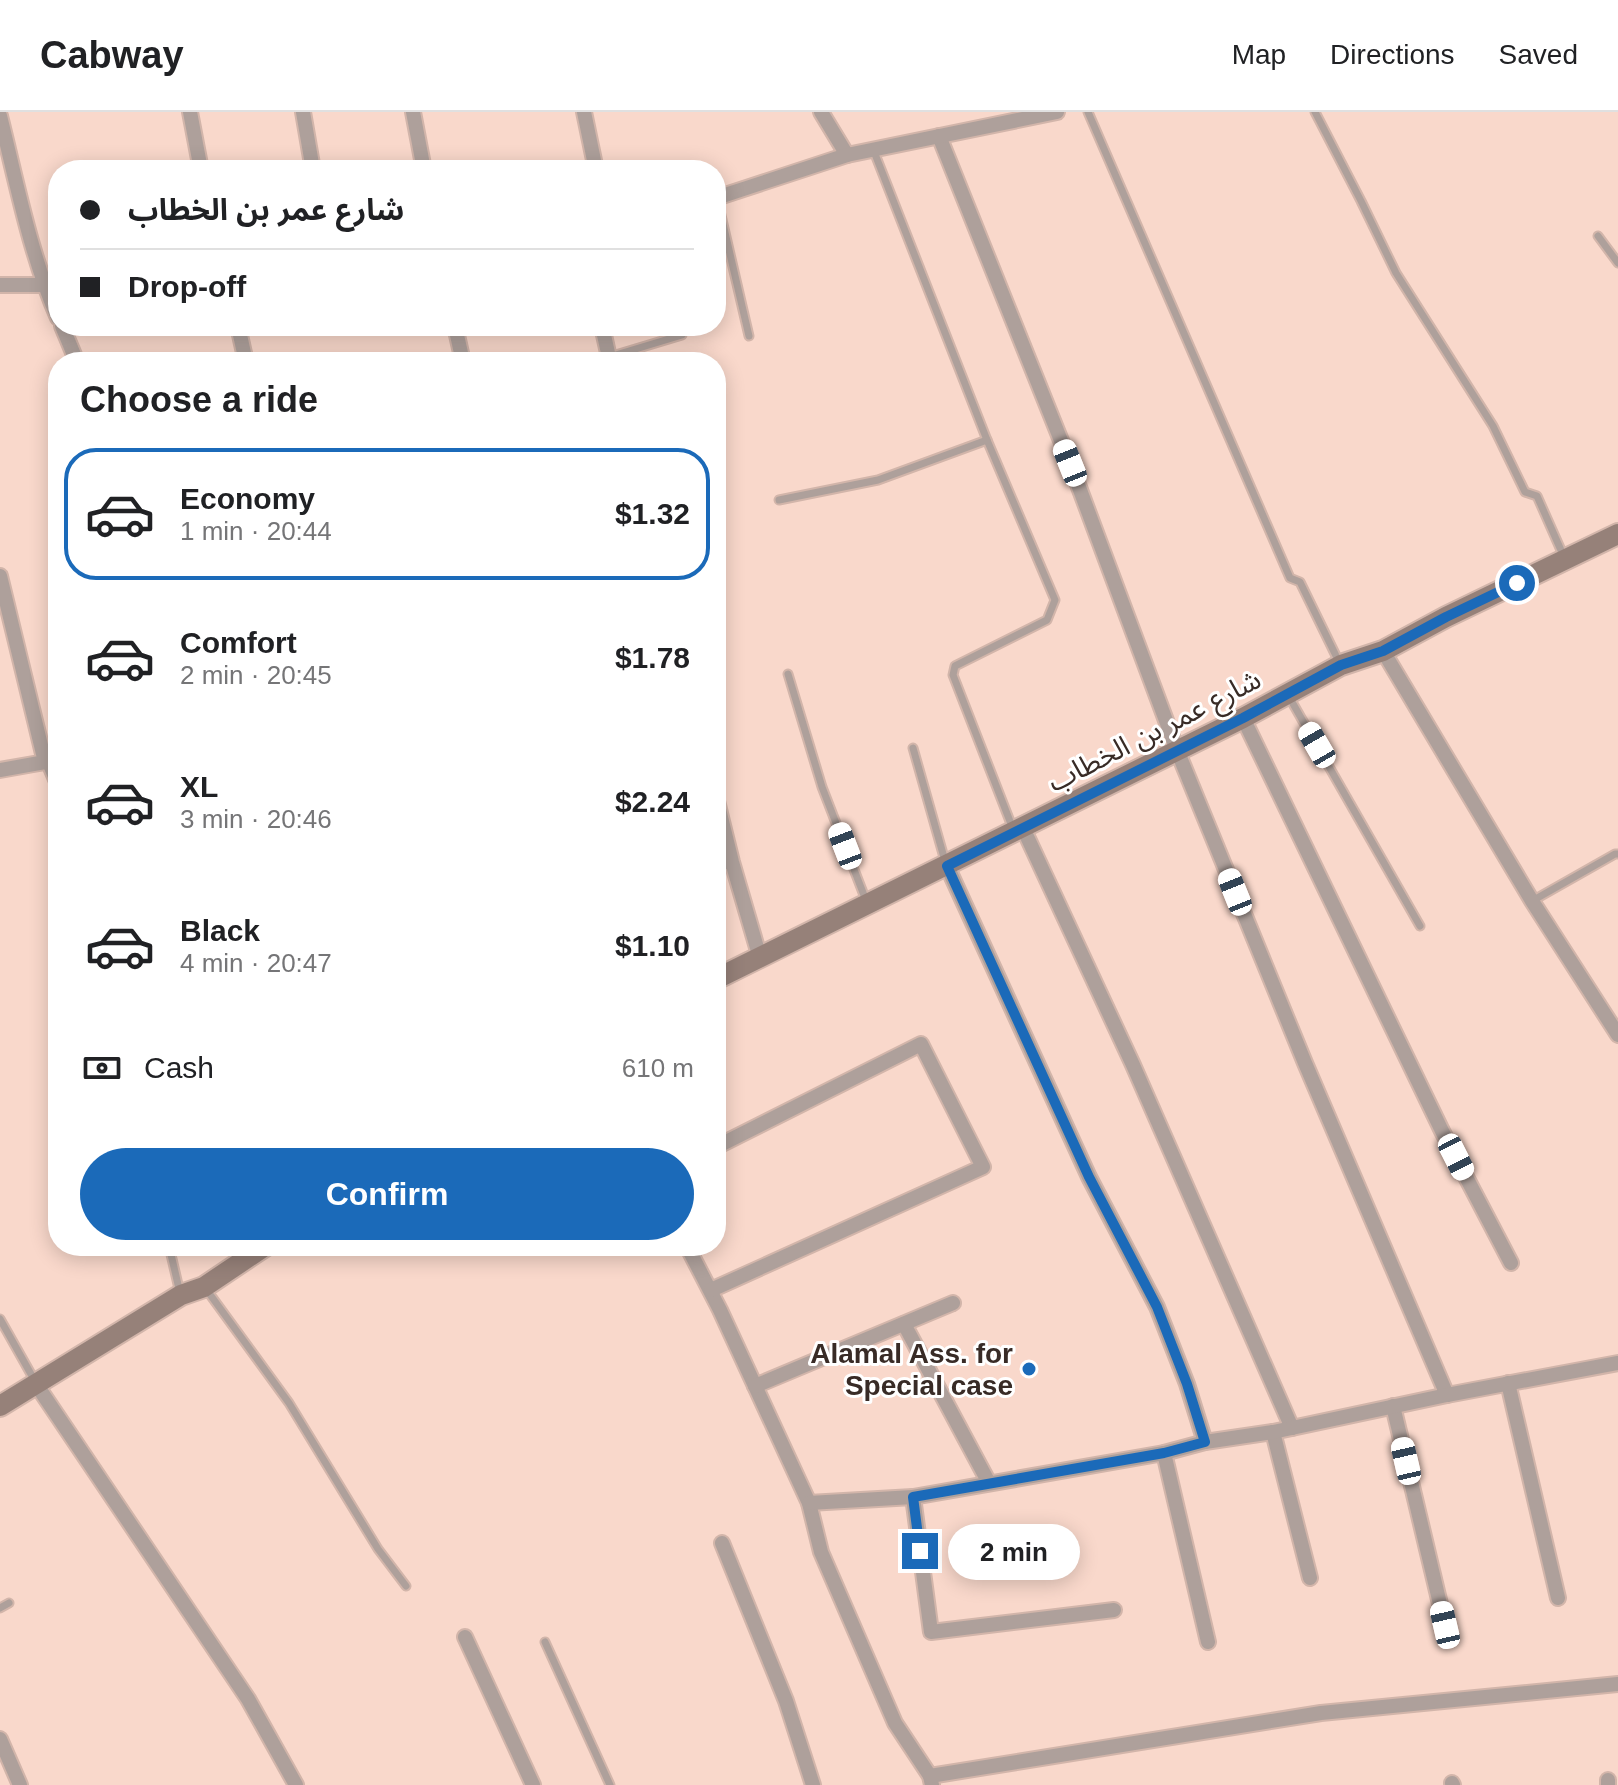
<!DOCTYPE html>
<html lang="en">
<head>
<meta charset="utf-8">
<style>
  :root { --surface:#fff; --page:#f6f6f6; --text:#202124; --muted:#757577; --line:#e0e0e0; --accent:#1b6ab9 }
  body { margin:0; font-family:Arial,"Noto Sans Arabic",sans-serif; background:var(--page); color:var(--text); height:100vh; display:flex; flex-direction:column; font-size:30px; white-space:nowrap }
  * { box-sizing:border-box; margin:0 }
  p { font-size:26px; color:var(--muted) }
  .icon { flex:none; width:44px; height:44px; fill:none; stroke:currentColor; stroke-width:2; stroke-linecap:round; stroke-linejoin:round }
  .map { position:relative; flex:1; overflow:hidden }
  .panel { position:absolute; left:48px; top:240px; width:678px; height:904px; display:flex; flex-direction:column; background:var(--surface); border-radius:32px; box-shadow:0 4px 20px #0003 }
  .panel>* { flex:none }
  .top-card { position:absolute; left:48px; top:48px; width:678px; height:176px; border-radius:32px; box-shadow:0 4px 20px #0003; display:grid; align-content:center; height:176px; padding:0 32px; background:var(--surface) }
  .end { position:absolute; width:36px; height:36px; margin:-18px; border:10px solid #1b6ab9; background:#fff; box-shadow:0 0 0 4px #fff }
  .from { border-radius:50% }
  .bubble { position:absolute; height:56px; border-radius:28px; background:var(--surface); box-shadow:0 4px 20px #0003; font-size:26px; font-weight:700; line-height:56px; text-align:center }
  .car { position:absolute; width:24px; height:48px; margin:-24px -12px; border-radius:10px; box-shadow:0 0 6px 2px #0007; background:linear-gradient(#fff 24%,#345 0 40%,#fff 0 76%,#345 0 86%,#fff 0) }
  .top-card b { display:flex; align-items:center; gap:28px; height:76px; font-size:30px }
  .top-card b+b { border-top:2px solid var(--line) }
  .top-card i { width:20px; height:20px; background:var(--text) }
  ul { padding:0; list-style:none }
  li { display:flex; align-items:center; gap:24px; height:132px; margin:0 16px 12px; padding:0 16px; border:4px solid transparent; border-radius:32px }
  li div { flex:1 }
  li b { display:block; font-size:30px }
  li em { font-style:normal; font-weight:700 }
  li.active { border-color:var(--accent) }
  li>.icon { width:72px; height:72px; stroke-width:1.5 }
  h2 { padding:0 32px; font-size:36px; line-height:96px }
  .pay { display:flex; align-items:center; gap:20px; height:88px; padding:0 32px; font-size:30px }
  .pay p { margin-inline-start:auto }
  .button { display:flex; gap:16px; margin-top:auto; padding:16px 32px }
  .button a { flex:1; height:92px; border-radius:48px; background:var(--accent); color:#fff; font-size:32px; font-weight:700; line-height:92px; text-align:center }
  header { display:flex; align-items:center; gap:48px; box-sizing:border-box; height:112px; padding:0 40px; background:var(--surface); border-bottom:2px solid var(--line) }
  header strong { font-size:38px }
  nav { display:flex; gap:44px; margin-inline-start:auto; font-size:28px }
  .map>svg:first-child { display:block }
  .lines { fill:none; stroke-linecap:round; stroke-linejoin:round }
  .service-casing { stroke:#d2b5aa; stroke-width:11 }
  .minor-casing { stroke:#d2b5aa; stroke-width:18 }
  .secondary-casing { stroke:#d2b5aa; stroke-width:24 }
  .service { stroke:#aea09b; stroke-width:7 }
  .minor { stroke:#aea09b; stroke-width:14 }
  .secondary { stroke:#968179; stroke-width:20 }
  .route { stroke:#1b6ab9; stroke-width:10 }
  .poi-dot { fill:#1b6ab9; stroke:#fff; stroke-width:3 }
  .labels { text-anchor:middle; stroke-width:6; stroke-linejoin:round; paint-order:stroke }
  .street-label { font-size:28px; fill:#382b26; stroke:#fff }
  .poi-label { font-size:28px; font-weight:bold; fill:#382b26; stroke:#fff; text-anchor:end }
</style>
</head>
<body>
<header>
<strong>Cabway</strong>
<nav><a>Map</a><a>Directions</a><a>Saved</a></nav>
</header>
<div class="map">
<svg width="1618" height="1673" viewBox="0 0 1618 1673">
  <rect width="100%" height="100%" fill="#f9d8cb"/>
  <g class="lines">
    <g class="service-casing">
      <g id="service">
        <path d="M1088,0L1290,466L1300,470L1340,552"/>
        <path d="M1315,0L1361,89L1396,161L1493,314L1525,380L1537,384L1564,445"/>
        <path d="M873,37L987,328L1055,488L1047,508L955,554L953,563L1013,717"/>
        <path d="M717,86L749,224"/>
        <path d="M1598,124L1618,151"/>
        <path d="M609,245L682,223L680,214"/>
        <path d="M779,388L878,368L987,328"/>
        <path d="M788,562L822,675L867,791"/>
        <path d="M1288,583L1420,814"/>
        <path d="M913,636L945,749"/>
        <path d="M45,650L58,681"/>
        <path d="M716,759L732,750"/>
        <path d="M1532,789L1615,742H1618"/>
        <path d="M169,1134L180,1181"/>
        <path d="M206,1177L289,1291L378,1437L406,1474"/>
        <path d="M0,1207L36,1271"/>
        <path d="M0,1496L9,1491"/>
        <path d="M545,1530L610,1673"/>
      </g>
    </g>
    <g class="minor-casing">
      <g id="minor">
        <path d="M190,0L201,58"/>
        <path d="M303,0L313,58"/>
        <path d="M413,0L424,58"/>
        <path d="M584,0L596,58"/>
        <path d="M821,0L847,43"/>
        <path d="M0,4C17,72 30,142 58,206"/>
        <path d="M939,24L1070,351L1177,638L1305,951L1447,1283"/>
        <path d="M716,86L847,43L1057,0"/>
        <path d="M0,173H58"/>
        <path d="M62,214L77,250"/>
        <path d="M238,214L246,250"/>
        <path d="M455,214L463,250"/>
        <path d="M602,214L610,250"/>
        <path d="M0,464L45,650L0,658"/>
        <path d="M1383,539L1532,789L1618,923"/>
        <path d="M1243,606L1442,1019L1511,1151"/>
        <path d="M716,685L732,750L760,846"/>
        <path d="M1023,716L1133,953L1292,1316"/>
        <path d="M947,754L1089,1065L1157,1195L1187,1272L1205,1330"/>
        <path d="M687,1134L720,1198L809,1391L821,1440L895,1611L930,1664L932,1673"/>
        <path d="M711,1178L983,1055L921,932L716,1035"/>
        <path d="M904,1212L989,1371"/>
        <path d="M1508,1271L1558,1486"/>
        <path d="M36,1272L248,1587L296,1673"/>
        <path d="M755,1274L953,1191"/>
        <path d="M1393,1294L1445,1513"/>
        <path d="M1273,1320L1310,1466"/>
        <path d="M1164,1341L1208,1530"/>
        <path d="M913,1385L931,1520L1114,1498"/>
        <path d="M809,1391L913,1385L1164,1341L1205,1330L1273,1320L1447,1283L1618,1251"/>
        <path d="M722,1431L786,1589L813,1673"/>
        <path d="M465,1525L533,1673"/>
        <path d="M0,1627L20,1673"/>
        <path d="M930,1664L1321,1601L1618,1572"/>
        <path d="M1608,1668V1673"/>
        <path d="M1452,1671L1453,1673"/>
      </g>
    </g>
    <g class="secondary-casing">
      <g id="secondary">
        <path d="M716,867L1243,606L1341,553L1383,539L1446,505L1618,422"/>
        <path d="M0,1294L181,1183L204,1175L265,1134"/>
      </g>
    </g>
    <use href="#service" class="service"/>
    <use href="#minor" class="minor"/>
    <use href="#secondary" class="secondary"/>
  </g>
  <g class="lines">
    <path class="route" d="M920,1439L913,1385L1164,1341L1205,1330L1187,1272L1157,1195L1089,1065L947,754L1243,606L1341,553L1383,539L1446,505L1517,471"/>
  </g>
  <circle class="poi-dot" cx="1029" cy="1257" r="8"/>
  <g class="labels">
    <g class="street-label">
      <text transform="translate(1154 618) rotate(-27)" y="10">شارع عمر بن الخطاب</text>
    </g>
    <g class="poi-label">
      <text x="1013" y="1251">Alamal Ass. for<tspan x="1013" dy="32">Special case</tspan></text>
    </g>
  </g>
</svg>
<i class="end from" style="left:1517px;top:471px"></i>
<i class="end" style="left:920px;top:1439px"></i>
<div class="bubble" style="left:948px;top:1412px;width:132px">2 min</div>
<i class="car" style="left:1070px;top:351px;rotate:338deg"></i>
<i class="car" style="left:1317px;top:633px;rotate:330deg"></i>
<i class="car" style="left:845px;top:734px;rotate:339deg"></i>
<i class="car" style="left:1235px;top:780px;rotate:338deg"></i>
<i class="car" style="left:1456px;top:1045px;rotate:153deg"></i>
<i class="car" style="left:1406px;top:1349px;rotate:347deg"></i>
<i class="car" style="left:1445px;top:1513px;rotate:347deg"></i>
<div class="top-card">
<b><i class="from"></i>شارع عمر بن الخطاب</b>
<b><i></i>Drop-off</b>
</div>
<section class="panel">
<h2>Choose a ride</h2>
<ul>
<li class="active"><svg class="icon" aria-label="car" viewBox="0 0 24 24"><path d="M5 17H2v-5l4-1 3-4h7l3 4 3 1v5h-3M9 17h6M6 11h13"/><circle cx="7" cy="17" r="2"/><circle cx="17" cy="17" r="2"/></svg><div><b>Economy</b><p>1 min · 20:44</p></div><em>$1.32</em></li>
<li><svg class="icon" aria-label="car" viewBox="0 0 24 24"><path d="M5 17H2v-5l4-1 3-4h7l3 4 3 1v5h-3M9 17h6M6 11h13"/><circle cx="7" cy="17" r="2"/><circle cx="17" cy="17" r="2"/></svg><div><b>Comfort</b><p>2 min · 20:45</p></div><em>$1.78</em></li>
<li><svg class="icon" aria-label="car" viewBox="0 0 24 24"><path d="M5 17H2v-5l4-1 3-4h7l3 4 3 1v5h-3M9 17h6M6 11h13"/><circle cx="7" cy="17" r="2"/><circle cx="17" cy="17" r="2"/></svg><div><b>XL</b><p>3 min · 20:46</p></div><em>$2.24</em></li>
<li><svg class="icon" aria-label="car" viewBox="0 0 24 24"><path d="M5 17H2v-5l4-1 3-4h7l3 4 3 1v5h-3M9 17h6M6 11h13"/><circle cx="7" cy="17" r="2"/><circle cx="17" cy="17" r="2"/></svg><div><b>Black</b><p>4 min · 20:47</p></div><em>$1.10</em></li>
</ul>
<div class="pay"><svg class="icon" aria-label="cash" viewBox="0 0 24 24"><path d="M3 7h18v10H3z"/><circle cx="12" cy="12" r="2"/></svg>Cash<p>610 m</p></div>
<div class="button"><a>Confirm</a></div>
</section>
</div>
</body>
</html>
